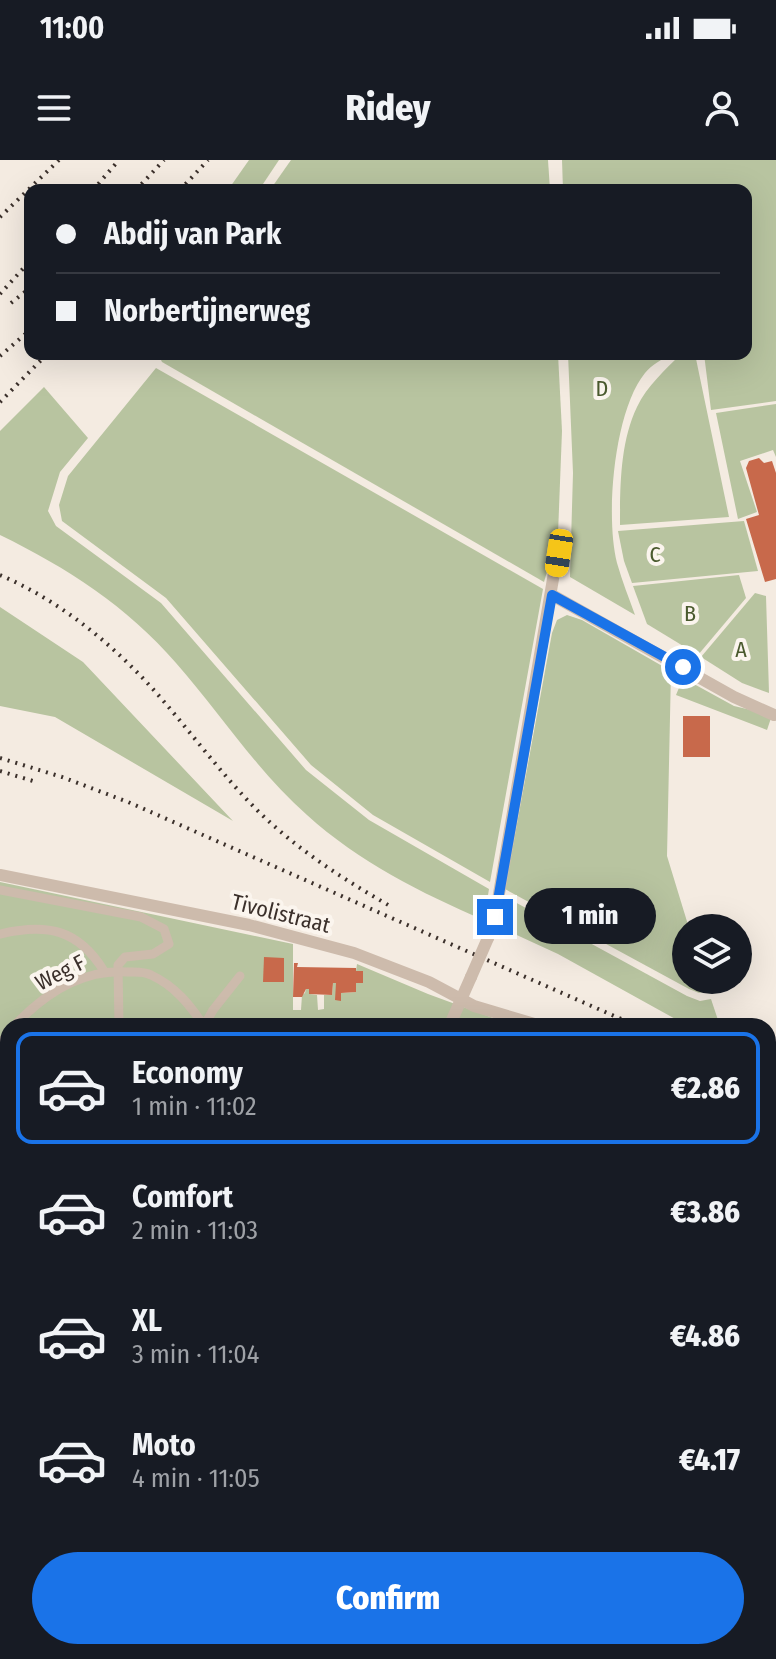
<!DOCTYPE html>
<html lang="en">
<head>
<meta charset="utf-8">
<style>
  :root { --surface:#171b24; --page:#20242c; --text:#f1f3f6; --muted:#9ea1a6; --line:#363941; --accent:#1a73e8 }
  body { margin:0; font-family:"Fira Sans Condensed",sans-serif; background:var(--page); color:var(--text); height:100vh; display:flex; flex-direction:column; font-size:30px; white-space:nowrap }
  * { box-sizing:border-box; margin:0 }
  p { font-size:26px; color:var(--muted) }
  .icon { flex:none; width:44px; height:44px; fill:none; stroke:currentColor; stroke-width:2; stroke-linecap:round; stroke-linejoin:round }
  .map { position:relative; flex:1; overflow:hidden }
  .details { position:absolute; left:0px; top:858px; width:776px; height:642px; display:flex; flex-direction:column; background:var(--surface); border-radius:24px 24px 0 0; box-shadow:0 8px 32px #0002 }
  .details>* { flex:none }
  .guide { position:absolute; left:24px; top:24px; width:728px; height:176px; border-radius:16px; box-shadow:0 8px 32px #0002; display:grid; align-content:center; height:176px; padding:0 32px; background:var(--surface) }
  .fabs { position:absolute; left:672px; top:754px; display:grid; gap:16px }
  .fabs a { display:grid; place-items:center; width:80px; height:80px; border-radius:50%; background:var(--surface); box-shadow:0 8px 32px #0002; font-size:40px }
  .end { position:absolute; width:36px; height:36px; margin:-18px; border:10px solid #1a73e8; background:#fff; box-shadow:0 0 0 4px #fff }
  .from { border-radius:50% }
  .bubble { position:absolute; height:56px; border-radius:28px; background:var(--surface); box-shadow:0 8px 32px #0002; font-size:26px; font-weight:800; line-height:56px; text-align:center }
  .car { position:absolute; width:24px; height:48px; margin:-24px -12px; border-radius:10px; box-shadow:0 0 6px 2px #0007; background:linear-gradient(#f5c518 24%,#345 0 40%,#f5c518 0 76%,#345 0 86%,#f5c518 0) }
  .guide b { display:flex; align-items:center; gap:28px; height:76px; font-size:30px }
  .guide b+b { border-top:2px solid var(--line) }
  .guide i { width:20px; height:20px; background:var(--text) }
  ul { padding:14px 0 0; list-style:none }
  li { display:flex; align-items:center; gap:24px; height:112px; margin:0 16px 12px; padding:0 16px; border:4px solid transparent; border-radius:16px }
  li div { flex:1 }
  li b { display:block; font-size:30px }
  li em { font-style:normal; font-weight:800 }
  li.on { border-color:var(--accent) }
  li>.icon { width:72px; height:72px; stroke-width:1.5 }
  .cta { display:flex; gap:16px; margin-top:auto; padding:16px 32px }
  .cta a { flex:1; height:92px; border-radius:48px; background:var(--accent); color:#fff; font-size:32px; font-weight:800; line-height:92px; text-align:center }
  .status { display:flex; justify-content:space-between; align-items:center; height:56px; padding:0 40px; background:var(--surface); direction:ltr }
  .status svg { height:22px; fill:currentColor }
  header { display:flex; justify-content:space-between; align-items:center; height:104px; padding:0 32px; background:var(--surface); font-size:36px; font-weight:800 }
  .map>svg:first-child { display:block }
  .green { fill:#b8c4a0 }
  .building { fill:#c8694b }
  .lines { fill:none; stroke-linecap:round; stroke-linejoin:round }
  .pedestrian { stroke:#cdbbac; stroke-width:9 }
  .minor { stroke:#cdbbac; stroke-width:12 }
  .tertiary { stroke:#cdbbac; stroke-width:14 }
  .rail { stroke:#3b302b; stroke-width:4; stroke-dasharray:2 6; stroke-linecap:butt }
  .minor-bridge { stroke:#cdbbac; stroke-width:12 }
  .route { stroke:#1a73e8; stroke-width:10 }
  .labels { text-anchor:middle; stroke-width:8; stroke-linejoin:round; paint-order:stroke }
  .park-label { font-size:22px; fill:#4a5a2e; stroke:#fbf5ee }
  .street-label { font-size:22px; fill:#3b302b; stroke:#fbf5ee }
</style>
</head>
<body>
<div class="status"><b>11:00</b><svg viewBox="0 0 49 12"><path d="M0 12V9h3v3zM5 12V6h3v6zM10 12V3h3v9zM15 12V0h3v12zM26 1h20v11H26zM47 4h2v5h-2z"/></svg></div>
<header><svg class="icon" aria-label="menu" viewBox="0 0 24 24"><path d="M4 6h16M4 12h16M4 18h16"/></svg>Ridey<svg class="icon" aria-label="person" viewBox="0 0 24 24"><circle cx="12" cy="8" r="4"/><path d="M4 21q1-7 8-7t8 7"/></svg></header>
<div class="map">
<svg width="776" height="1499" viewBox="0 0 776 1499">
  <rect width="100%" height="100%" fill="#f4ebe1"/>
  <g class="green">
    <path d="M249,0H279L259,30H228Z"/>
    <path d="M291,0H548L550,30H270Z"/>
    <path d="M562,0H776V241L711,250L704,194H746V30H563Z"/>
    <path d="M158,194H558L562,271L558,374L544,422L162,202Z"/>
    <path d="M568,194H670C662,200 651,205 645,213C614,251 605,356 617,403C622,421 629,438 635,455L570,417L573,313Z"/>
    <path d="M681,194H695L729,357L620,365C620,328 620,282 637,247C647,226 665,210 681,194Z"/>
    <path d="M156,208L543,429L490,722L373,655L311,605L166,438L62,361L59,345L68,316Z"/>
    <path d="M44,227L88,278L60,312L48,351L56,366L161,443L306,610L369,660L489,729L484,760C421,733 359,702 307,655C257,611 220,553 176,503C128,447 66,407 0,375V271Z"/>
    <path d="M776,244V297L773,290L740,301L757,352L738,359L716,253Z"/>
    <path d="M744,361L758,411L632,423L624,401L618,371Z"/>
    <path d="M739,415L746,438L698,495L647,464L633,426Z"/>
    <path d="M755,433L766,436L769,533L742,523L701,497Z"/>
    <path d="M0,447L83,502L233,661L55,557L0,546Z"/>
    <path d="M567,455L582,460L671,511L667,696L689,768H686V820H705L709,831L699,833L689,829L505,729L552,473L557,460Z"/>
    <path d="M683,518L734,546L772,555L767,570L676,535Z"/>
    <path d="M0,722L293,784V850H301L302,835L305,833L306,829H309L310,834L317,835L318,850L324,849V835H332L333,823H336V840H340L341,833L356,832V823L363,822V811H356L357,804L428,834L515,866H8V1174L0,1173Z"/>
    <path d="M504,736L687,836L700,841L711,839L720,866H688L558,794L497,766Z"/>
    <path d="M768,1055H776V1223L771,1204H768Z"/>
    <path d="M776,1386V1499H654L647,1495L648,1492H768V1388Z"/>
  </g>
  <g class="building">
    <path d="M759,298L764,303L772,301L776,313V419L765,422L746,359L759,355L746,308L749,301Z"/>
    <rect x="683" y="556" width="27" height="41"/>
    <path d="M264,797L284,798V822H263Z"/>
    <path d="M294,803H298L297,807L356,808V811H363V823H356V832L341,833V841L335,840L336,823H333L332,835L309,834V829H306L302,837H293Z"/>
    <rect x="768" y="1031" width="8" height="24"/>
    <rect x="0" y="1177" width="8" height="88"/>
    <path d="M770,1203L776,1223V1248L772,1249L776,1264V1293L768,1296V1278L772,1276L768,1265V1204Z"/>
    <path d="M776,1314V1345L768,1349V1317Z"/>
    <path d="M319,1492H525L516,1499H329Z"/>
    <path d="M618,1492H648L647,1495L654,1499H616Z"/>
  </g>
  <g class="lines">
    <g class="pedestrian">
      <path d="M0,730L141,757L164,769L169,784L153,794L125,797L118,805L119,866"/>
      <path d="M0,774C47,763 78,769 104,811"/>
      <path d="M14,866C44,834 82,809 127,812C135,812 144,811 151,815C175,826 190,845 204,866"/>
      <path d="M204,866L213,850L240,816"/>
      <path d="M0,884L8,874"/>
      <path d="M0,923L3,925"/>
      <path d="M0,1032L8,1018"/>
      <path d="M0,1077L8,1086"/>
      <path d="M0,1139L8,1138"/>
    </g>
    <g class="minor">
      <path d="M552,435L734,537L774,555"/>
      <path d="M0,715L249,765L354,793L429,822L474,846L541,866"/>
      <path d="M488,778L495,757L559,384"/>
      <path d="M452,860L471,817"/>
      <path d="M768,970L776,975"/>
      <path d="M0,1275H8"/>
      <path d="M0,1293H8"/>
      <path d="M0,1310H8"/>
      <path d="M0,1450L8,1469"/>
      <path d="M17,1492L19,1499"/>
      <path d="M0,1498L1,1499"/>
      <path d="M562,1499L566,1492"/>
    </g>
    <g class="tertiary">
      <path d="M768,1305L776,1302"/>
      <path d="M606,1499L609,1492"/>
    </g>
    <g class="rail">
      <path d="M93,30L119,0"/>
      <path d="M136,30L164,0"/>
      <path d="M180,30L208,0"/>
      <path d="M0,57L59,0"/>
      <path d="M0,134L30,101"/>
      <path d="M11,143L30,128"/>
      <path d="M0,196L30,170"/>
      <path d="M0,242L47,194"/>
      <path d="M0,415C65,443 121,491 166,544C195,578 222,614 253,646C292,686 341,718 390,746"/>
      <path d="M0,598L62,617L128,642L637,866"/>
      <path d="M0,611L33,621"/>
      <path d="M768,948L776,953"/>
    </g>
    <path class="minor-bridge" d="M471,817L488,778"/>
  </g>
  <g class="lines">
    <path class="route" d="M495,757L552,435L683,507"/>
  </g>
  <g class="labels">
    <g class="park-label">
      <text x="602" y="236">D</text>
      <text x="655" y="402">C</text>
      <text x="690" y="461">B</text>
      <text x="741" y="497">A</text>
    </g>
    <g class="street-label">
      <text transform="translate(281 753) rotate(14)" y="8">Tivolistraat</text>
      <text transform="translate(60 812) rotate(-27)" y="8">Weg F</text>
    </g>
  </g>
</svg>
<div class="fabs">
<a><svg class="icon" aria-label="layers" viewBox="0 0 24 24"><path d="M12 4l9 5-9 5-9-5zM3 14l9 5 9-5"/></svg></a>
</div>
<i class="end from" style="left:683px;top:507px"></i>
<i class="end" style="left:495px;top:757px"></i>
<div class="bubble" style="left:524px;top:728px;width:132px">1 min</div>
<i class="car" style="left:559px;top:393px;rotate:189deg"></i>
<div class="guide">
<b><i class="from"></i>Abdij van Park</b>
<b><i></i>Norbertijnerweg</b>
</div>
<section class="details">
<ul>
<li class="on"><svg class="icon" aria-label="car" viewBox="0 0 24 24"><path d="M5 17H2v-5l4-1 3-4h7l3 4 3 1v5h-3M9 17h6M6 11h13"/><circle cx="7" cy="17" r="2"/><circle cx="17" cy="17" r="2"/></svg><div><b>Economy</b><p>1 min · 11:02</p></div><em>€2.86</em></li>
<li><svg class="icon" aria-label="car" viewBox="0 0 24 24"><path d="M5 17H2v-5l4-1 3-4h7l3 4 3 1v5h-3M9 17h6M6 11h13"/><circle cx="7" cy="17" r="2"/><circle cx="17" cy="17" r="2"/></svg><div><b>Comfort</b><p>2 min · 11:03</p></div><em>€3.86</em></li>
<li><svg class="icon" aria-label="car" viewBox="0 0 24 24"><path d="M5 17H2v-5l4-1 3-4h7l3 4 3 1v5h-3M9 17h6M6 11h13"/><circle cx="7" cy="17" r="2"/><circle cx="17" cy="17" r="2"/></svg><div><b>XL</b><p>3 min · 11:04</p></div><em>€4.86</em></li>
<li><svg class="icon" aria-label="car" viewBox="0 0 24 24"><path d="M5 17H2v-5l4-1 3-4h7l3 4 3 1v5h-3M9 17h6M6 11h13"/><circle cx="7" cy="17" r="2"/><circle cx="17" cy="17" r="2"/></svg><div><b>Moto</b><p>4 min · 11:05</p></div><em>€4.17</em></li>
</ul>
<div class="cta"><a>Confirm</a></div>
</section>
</div>
</body>
</html>
